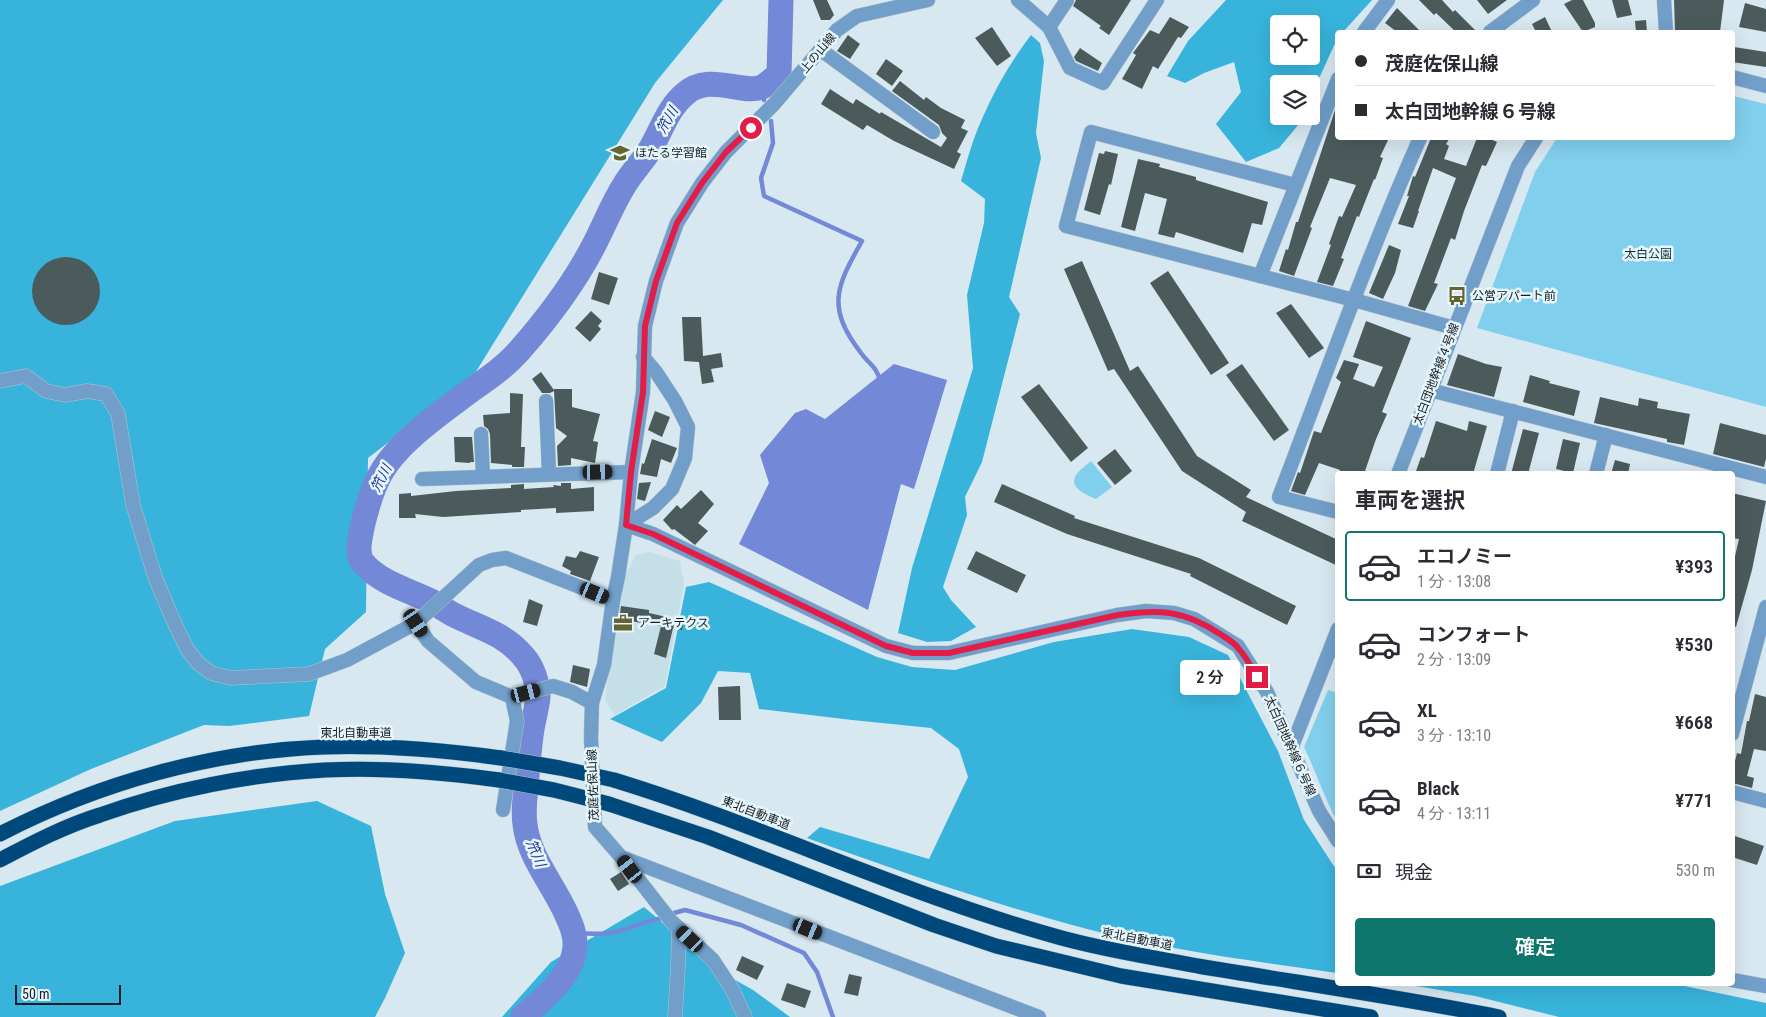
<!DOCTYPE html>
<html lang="ja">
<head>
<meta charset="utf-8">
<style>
  :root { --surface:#fff; --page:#f2f2f3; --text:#2b2b33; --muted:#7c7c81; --line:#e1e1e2; --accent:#0f766e }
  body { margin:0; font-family:"Roboto Condensed","Noto Sans JP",sans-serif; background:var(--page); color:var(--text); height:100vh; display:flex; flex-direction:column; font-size:19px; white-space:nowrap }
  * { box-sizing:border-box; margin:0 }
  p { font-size:16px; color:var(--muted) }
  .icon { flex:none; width:28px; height:28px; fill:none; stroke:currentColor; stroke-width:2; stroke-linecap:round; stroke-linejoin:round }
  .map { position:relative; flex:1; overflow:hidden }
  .side { position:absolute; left:1335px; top:471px; width:400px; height:515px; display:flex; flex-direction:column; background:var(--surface); border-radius:5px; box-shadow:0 5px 20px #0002 }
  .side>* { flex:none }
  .top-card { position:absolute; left:1335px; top:30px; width:400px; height:110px; border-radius:5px; box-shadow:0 5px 20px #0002; display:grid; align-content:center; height:110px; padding:0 20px; background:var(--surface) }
  .controls { position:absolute; left:1270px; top:15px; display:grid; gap:10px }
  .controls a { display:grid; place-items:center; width:50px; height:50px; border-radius:5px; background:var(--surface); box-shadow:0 5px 20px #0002; font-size:25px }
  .scale { position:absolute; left:15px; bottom:12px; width:106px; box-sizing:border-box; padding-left:5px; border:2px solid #171d20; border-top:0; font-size:14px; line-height:18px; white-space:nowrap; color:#171d20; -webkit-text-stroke:4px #e5f6fd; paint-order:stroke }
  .end { position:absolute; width:22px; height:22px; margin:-11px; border:6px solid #e11d48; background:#fff; box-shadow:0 0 0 2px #fff }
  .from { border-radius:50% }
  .bubble { position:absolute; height:35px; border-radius:5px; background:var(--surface); box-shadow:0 5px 20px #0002; font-size:16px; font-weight:600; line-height:35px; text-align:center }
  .car { position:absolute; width:15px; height:30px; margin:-15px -8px; border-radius:6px; box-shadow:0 0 4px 1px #0007; background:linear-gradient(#222 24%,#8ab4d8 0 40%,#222 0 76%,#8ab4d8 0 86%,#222 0) }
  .top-card b { display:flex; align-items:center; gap:18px; height:48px; font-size:19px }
  .top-card b+b { border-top:1px solid var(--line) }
  .top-card i { width:12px; height:12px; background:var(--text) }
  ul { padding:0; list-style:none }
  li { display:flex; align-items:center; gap:15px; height:70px; margin:0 10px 8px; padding:0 10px; border:2px solid transparent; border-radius:5px }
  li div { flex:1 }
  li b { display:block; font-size:19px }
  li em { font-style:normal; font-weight:600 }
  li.selected { border-color:var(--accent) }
  li>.icon { width:45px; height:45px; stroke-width:1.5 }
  h2 { padding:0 20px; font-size:22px; line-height:60px }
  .pay { display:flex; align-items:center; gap:12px; height:55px; padding:0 20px; font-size:19px }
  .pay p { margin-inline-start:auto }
  .primary-button { display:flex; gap:10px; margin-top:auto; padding:10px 20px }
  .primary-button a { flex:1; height:58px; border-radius:5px; background:var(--accent); color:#fff; font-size:20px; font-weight:600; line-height:58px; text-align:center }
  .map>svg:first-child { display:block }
  .built { fill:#c5dfe9 }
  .green { fill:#80cfed }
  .forest { fill:#38b4dc; fill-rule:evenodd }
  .water { fill:#7388d6 }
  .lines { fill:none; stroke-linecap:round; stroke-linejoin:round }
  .stream { stroke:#7388d6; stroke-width:4.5 }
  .river { stroke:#7388d6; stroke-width:25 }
  .building { fill:#4b5b5c }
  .minor-casing { stroke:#b5c3cb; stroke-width:15 }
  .highway-casing { stroke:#b5c3cb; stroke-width:16 }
  .minor { stroke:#719fca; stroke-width:14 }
  .highway { stroke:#00497d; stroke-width:15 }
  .highway-bridge-casing { stroke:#b5c3cb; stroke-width:16; stroke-linecap:butt }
  .highway-bridge { stroke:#00497d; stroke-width:15 }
  .route { stroke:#e11d48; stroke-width:6 }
  .labels { text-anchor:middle; stroke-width:5; stroke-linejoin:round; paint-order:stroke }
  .street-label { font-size:12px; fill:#171d20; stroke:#e5f6fd }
  .poi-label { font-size:12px; fill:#171d20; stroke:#e5f6fd; text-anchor:start }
  .park-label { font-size:12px; fill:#182d35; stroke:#e5f6fd }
  .water-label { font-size:14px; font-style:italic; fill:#27328d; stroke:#e5f6fd }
</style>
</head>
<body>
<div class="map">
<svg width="1766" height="1017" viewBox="0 0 1766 1017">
  <rect width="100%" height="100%" fill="#d8e8f0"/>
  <path class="built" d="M649,552L680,561L684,584L665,686L615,715L605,700L613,636L624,577L636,555Z"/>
  <g class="green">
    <path d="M1733,96L1766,104V407L1477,328L1535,172L1557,138H1732Z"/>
    <path d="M1091,461L1112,487L1096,499C1087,495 1068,488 1076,475C1079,470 1087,465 1091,461Z"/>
    <path d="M1328,690L1337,693V821C1324,797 1316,772 1304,747Z"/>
  </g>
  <g class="forest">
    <path d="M0,0H723L655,83L472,378L368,458L366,612L325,649L309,716L229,726L204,725L91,769L0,811Z"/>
    <path d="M1226,0H1372L1343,32H1338L1337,39L1311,96V84H1279V116H1302L1299,124L1279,148L1246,162L1216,124L1241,92L1234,62L1204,73L1185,83L1167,76L1188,41ZM1279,24H1311V56H1279Z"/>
    <path d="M1031,35L1040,43L1044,61L1036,133L1041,158L1009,297L1020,314L982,462L965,497L967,515L943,587L951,600L976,627L951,641L927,642L898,633L912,568L973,368L967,295L984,223L985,199L961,181C967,161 973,138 982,119C995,89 1011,61 1031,35Z"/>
    <path d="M709,582L877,657L912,667L955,670L1054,642L1132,629L1189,637L1228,655L1278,751L1304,820L1337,871V973C1255,961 1172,951 1091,930C995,905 901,872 807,838L820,827L929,859L968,777L959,749L931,728L852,720L759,709L750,673L718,671L701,703L662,742L610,719L666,688L686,587Z"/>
    <path d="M317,801L371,826L385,894L405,953L385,998L375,1017H0V886L175,821Z"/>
    <path d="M644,907L721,972L753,990L790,1017H502L551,962Z"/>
    <path d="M1404,984H1675L1766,1003V1017H1559L1475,996Z"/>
  </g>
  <path class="water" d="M894,364L947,380L914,489L901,484L868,610L739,544L769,483L760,455L795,413L806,409L825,419Z"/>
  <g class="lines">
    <g class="stream">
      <path d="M762,88L764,100"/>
      <path d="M771,121L773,143L761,178L764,196L862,241C836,287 826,307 861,353C868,363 878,368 880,381"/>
      <path d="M670,914L685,910L741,925L804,953L817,972L833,1017"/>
      <path d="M575,933C588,934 602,935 615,932C632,929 647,919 665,918"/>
    </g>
    <path class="river" d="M523,1017C543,999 573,976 575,947C576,934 570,922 565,911C552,883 528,855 525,824C523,812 525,798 526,786C528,767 529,748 532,729C534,718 537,707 538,697C538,683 533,667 523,656C504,633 477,627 452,614C445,610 438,605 431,601C408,590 381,583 364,564C359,559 359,552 359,546C361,526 371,490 381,473C398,442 442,412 470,391C487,379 505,367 519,351C549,317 576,281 596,241C606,221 613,203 625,184C633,171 644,160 651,148C662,129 668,108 685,94C710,71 745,97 764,86C769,83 774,78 779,74L781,0"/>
  </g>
  <g class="building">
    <path d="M813,0H827L834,15L830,20H821Z"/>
    <path d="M1076,0H1131L1109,35L1099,28L1101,26L1073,6Z"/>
    <path d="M1419,0H1442L1453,12L1455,10L1477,32H1456L1436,13L1434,15Z"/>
    <path d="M1477,0H1507L1488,14Z"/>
    <path d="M1572,0H1583L1595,23V27L1583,32L1564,4Z"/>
    <path d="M1612,0H1628L1632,15L1617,18Z"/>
    <path d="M1674,0H1724L1720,32H1675Z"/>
    <path d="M1745,3L1766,9V32L1739,27Z"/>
    <path d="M1397,8L1421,32H1397L1385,23Z"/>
    <path d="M1170,17L1189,27L1181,38L1178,37L1158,69L1153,66L1142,89L1122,79L1136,55L1133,53L1150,30L1159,34Z"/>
    <path d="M1545,17L1552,32H1536L1532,24Z"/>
    <path d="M1646,20L1647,32H1636L1635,21Z"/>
    <path d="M992,27L1011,56L997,66L975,38Z"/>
    <path d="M848,35L860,44L850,59L837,51Z"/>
    <path d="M1734,47L1766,52V67L1732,62Z"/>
    <path d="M1080,48L1102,63L1098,71L1076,61L1074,57Z"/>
    <path d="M886,59L903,71L892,86L876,74Z"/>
    <path d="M900,81L924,100L926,97L941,108L965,120L961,128L968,131L957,152L961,154L954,169L894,141L867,125L863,130L821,104L830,89L853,104L856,99L880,114L881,112L941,147L947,138L942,133L939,125L892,91Z"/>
    <path d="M1336,107H1338V138H1389L1380,157L1383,158L1375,180L1374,179L1359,217L1357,216L1341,258L1344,259L1333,286L1317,282L1331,245L1329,244L1339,216L1342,217L1356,185L1330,178L1310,227L1312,228L1294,276L1279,271L1286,249L1288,250L1296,222H1298Z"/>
    <path d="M1431,138H1450L1446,144L1449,146L1444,159L1466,166L1477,138H1488L1497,142L1486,166L1482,165L1464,211L1455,240L1451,238L1434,283L1438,284L1425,311L1408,306L1456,178L1433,168L1418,211H1419L1413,228L1398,224L1409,196H1407L1413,176L1415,177Z"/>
    <path d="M1105,151L1118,154L1111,185L1109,184L1100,215L1084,210L1099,153L1104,154Z"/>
    <path d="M1138,159L1160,164L1159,167L1196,177V180L1268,202L1262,225L1252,223L1243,253L1176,232L1174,238L1158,234L1167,199L1145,193L1135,231L1121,227Z"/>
    <path d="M1389,245L1401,250L1395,273L1383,299L1369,293Z"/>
    <circle cx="66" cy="291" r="34"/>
    <path d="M1082,261L1130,371L1138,366L1197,456L1251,490L1246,497L1338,540V566L1242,521L1246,512L1182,471L1114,369L1108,371L1064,269Z"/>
    <path d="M1168,271L1229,363L1211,375L1150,283Z"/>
    <path d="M599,272L618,278L609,305L591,299Z"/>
    <path d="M1291,304L1324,348L1309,358L1276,313Z"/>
    <path d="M591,311L602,321L598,326L601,329L590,342L575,328Z"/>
    <path d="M682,317H701L703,356L721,353L723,367L711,369L714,382L702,384L699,362L684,361Z"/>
    <path d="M1366,321L1411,338L1382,412L1387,414L1376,439L1364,474H1339L1340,470L1319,463L1305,495L1291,491L1298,472L1300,473L1314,431L1321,433L1341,382L1336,378L1344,360L1359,364L1353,379L1374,387L1383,367L1353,357Z"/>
    <path d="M1458,354L1486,364L1502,367L1494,397L1447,385Z"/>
    <path d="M1242,364L1289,430L1274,441L1226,375Z"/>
    <path d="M541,372L554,390V389H572V407L600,414L593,441L598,442L595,463L571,458V465L558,466L557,446L567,436L556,428L554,391L550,393H542L532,379Z"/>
    <path d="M1530,375L1550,381L1549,383L1580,391L1574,416L1523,402Z"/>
    <path d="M1039,384L1088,448L1071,462L1021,397Z"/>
    <path d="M510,393L523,394L521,447H525L524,467H512V465L491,463L490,434L488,429L484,426L483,415L510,413Z"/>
    <path d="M1600,397L1638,406L1639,398L1658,402L1657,408L1690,414L1684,445L1667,442V439L1594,423Z"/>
    <path d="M655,411L670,417L662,437L648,430Z"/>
    <path d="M1436,421L1467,431L1469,421L1487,426L1473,474H1415L1421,457L1424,458Z"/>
    <path d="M1720,423L1766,435V459L1764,467L1713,454Z"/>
    <path d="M1523,429L1539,433L1528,474H1511Z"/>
    <path d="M454,437H472L474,462H470V463L455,462Z"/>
    <path d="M652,439L677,448L671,463L661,459L657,477L640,474L642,463L644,464Z"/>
    <path d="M1563,439L1580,443L1573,473L1556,469Z"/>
    <path d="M1115,449L1132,471L1115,485L1097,463Z"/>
    <path d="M1615,460L1630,464L1628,474H1611Z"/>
    <path d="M651,482L645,501L637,499L639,483Z"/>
    <path d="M561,483H571V489L594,487V511L556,513V508L521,510V512L443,517L415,514L416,518H399V494L411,493V496L456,491L511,488V485L524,484V489L554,487L553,485L561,486Z"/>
    <path d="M1002,484L1075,516L1074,518L1199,558L1296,606L1287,625L1190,576L1191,574L1067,534L994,502Z"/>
    <path d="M701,490L714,504L698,523L708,531L695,545L674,529L672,530L663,520L677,505L681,509Z"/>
    <path d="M1732,493L1766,501L1752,570L1736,627L1732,626V569L1739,539L1732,538Z"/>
    <path d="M580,551L599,557L590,581L570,574L571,571L562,566L566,556L576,558Z"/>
    <path d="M976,551L1026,575L1017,593L967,569Z"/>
    <path d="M529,599L543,605L537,626L523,622Z"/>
    <path d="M621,606L649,610V613L684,621L682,630L673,628L666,658L654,654L661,626L630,621L629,629L618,628Z"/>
    <path d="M573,665L590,669L587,687L570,682Z"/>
    <path d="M740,686L741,720H719L718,687Z"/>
    <path d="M1755,694L1766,697V751L1754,749L1747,776L1754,778L1752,788L1732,783V773L1737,753L1741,754L1747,721H1749Z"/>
    <path d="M1732,835L1764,846L1757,865L1732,857Z"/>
    <path d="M621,872L629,884L618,891L610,879Z"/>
    <path d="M742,956L764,966L757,980L736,970Z"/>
    <path d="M849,974L862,977L858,996L844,993Z"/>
    <path d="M787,983L811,991L805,1008L781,1000Z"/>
  </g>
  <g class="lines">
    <g class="minor-casing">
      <g id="minor">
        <path d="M928,0L857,16L837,30L774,104L726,152L702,183L677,223L656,281L645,326L643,392L631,472L626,525L653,534L886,646L913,653H949L1117,615L1146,611L1174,613L1194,619L1238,646L1267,692L1319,811L1338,841"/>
        <path d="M1018,0L1049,27L1070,68L1103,83L1157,0"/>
        <path d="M1664,0L1666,32"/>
        <path d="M1049,27L1067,0"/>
        <path d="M1364,32L1388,0"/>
        <path d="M1490,32L1533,0"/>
        <path d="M821,50L933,132"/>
        <path d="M1732,77L1766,86"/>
        <path d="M1295,185L1091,132L1066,226L1354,300L1454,328"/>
        <path d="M1260,276L1338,79"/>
        <path d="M643,357L656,372L675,401L688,427L685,458L672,489L653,508L626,525L618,577L613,600L604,665L592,703L591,738L595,827L621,857L671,921L713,960L732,989L745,1017"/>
        <path d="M0,381L26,376L46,391L65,395L87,391L106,394L118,414L133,505L155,577L174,622L187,649L198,663L211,673L231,678L309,674L347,660L416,623L428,641L476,682L512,697L517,721L503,810"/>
        <path d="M1430,390L1766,477"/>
        <path d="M546,401L549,474"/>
        <path d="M481,434L483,476"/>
        <path d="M1398,474L1518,166L1536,138"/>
        <path d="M1497,474L1513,411"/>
        <path d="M1596,474L1606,435"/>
        <path d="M422,479L631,472"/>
        <path d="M1338,512L1279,497C1325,377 1368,255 1420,138"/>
        <path d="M416,623L479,565L492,560L506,558L613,600"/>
        <path d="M512,697L553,686L572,692L592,703"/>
        <path d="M1732,734L1766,607"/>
        <path d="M1291,749L1338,629"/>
        <path d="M1732,792L1766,801"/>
        <path d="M621,857L1039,1017"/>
        <path d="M1732,980L1766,986"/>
        <path d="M675,1017L678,966L679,928"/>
      </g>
    </g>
    <g class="highway-casing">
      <g id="highway">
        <path d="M614,780C764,826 906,895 1058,937C1104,950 1151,957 1198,966C1299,983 1399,997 1499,1017"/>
        <path d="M609,804L708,837L934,925L996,946L1121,976L1371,1017"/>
        <path d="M0,834C99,783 212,751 324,747C383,745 442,750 501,758"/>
        <path d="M0,860C32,843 65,826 100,815C170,790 251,774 325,770C383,767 441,772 499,780"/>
      </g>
    </g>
    <use href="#minor" class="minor"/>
    <use href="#highway" class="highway"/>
    <g class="highway-bridge-casing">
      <g id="highway-bridge">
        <path d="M501,758L560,768L614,780"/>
        <path d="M499,780L554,790L609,804"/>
      </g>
    </g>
    <use href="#highway-bridge" class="highway-bridge"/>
  </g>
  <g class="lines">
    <path class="route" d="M751,128L726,152L702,183L677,223L656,281L645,326L643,392L631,472L626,525L653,534L886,646L913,653H949L1118,615C1159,609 1184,610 1220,634C1226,638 1234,642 1238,648C1246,656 1251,667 1257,677"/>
  </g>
  <defs>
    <g id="school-bare" transform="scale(1.5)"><path d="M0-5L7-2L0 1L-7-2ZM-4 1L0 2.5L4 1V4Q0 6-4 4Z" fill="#666431" stroke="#e5f6fd" stroke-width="2.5" paint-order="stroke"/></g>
    <g id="bus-bare" transform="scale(1.5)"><path d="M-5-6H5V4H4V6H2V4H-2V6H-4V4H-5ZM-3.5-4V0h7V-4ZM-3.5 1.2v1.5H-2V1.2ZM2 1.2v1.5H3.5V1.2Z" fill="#666431" stroke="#e5f6fd" stroke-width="2.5" paint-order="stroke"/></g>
    <g id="office-bare" transform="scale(1.5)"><path d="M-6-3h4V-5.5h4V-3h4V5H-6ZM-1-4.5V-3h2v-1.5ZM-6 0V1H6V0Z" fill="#666431" stroke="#e5f6fd" stroke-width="2.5" paint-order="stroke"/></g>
  </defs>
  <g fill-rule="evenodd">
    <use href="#school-bare" x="620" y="153"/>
    <use href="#bus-bare" x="1457" y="296"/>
    <use href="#office-bare" x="623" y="623"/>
  </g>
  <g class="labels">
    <g class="street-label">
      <text transform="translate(818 53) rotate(-50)" y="4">上の山線</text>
      <text transform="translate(1436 374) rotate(-69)" y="4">太白団地幹線４号線</text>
      <text x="356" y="737">東北自動車道</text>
      <text transform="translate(1290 746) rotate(66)" y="4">太白団地幹線６号線</text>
      <text transform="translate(593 785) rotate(-92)" y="4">茂庭佐保山線</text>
      <text transform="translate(756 813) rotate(21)" y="4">東北自動車道</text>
      <text transform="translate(1137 939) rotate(11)" y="4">東北自動車道</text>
    </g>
    <g class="poi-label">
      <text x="635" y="157">ほたる学習館</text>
      <text x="1472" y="300">公営アパート前</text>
      <text x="638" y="627">アーキテクス</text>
    </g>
    <g class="park-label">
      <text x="1648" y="258">太白公園</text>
    </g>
    <g class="water-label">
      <text transform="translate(667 120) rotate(-60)" y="5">笊川</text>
      <text transform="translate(381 478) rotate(-63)" y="5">笊川</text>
      <text transform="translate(536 853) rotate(67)" y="5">笊川</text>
    </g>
  </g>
</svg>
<div class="controls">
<a><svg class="icon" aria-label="locate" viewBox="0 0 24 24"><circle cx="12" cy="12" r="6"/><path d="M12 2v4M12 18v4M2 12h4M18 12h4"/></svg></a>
<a><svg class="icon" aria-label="layers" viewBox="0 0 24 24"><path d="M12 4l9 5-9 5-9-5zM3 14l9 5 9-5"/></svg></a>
</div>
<div class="scale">50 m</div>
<i class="end from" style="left:751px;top:128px"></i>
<i class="end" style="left:1257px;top:677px"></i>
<div class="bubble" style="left:1180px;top:660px;width:60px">2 分</div>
<i class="car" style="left:598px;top:472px;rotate:89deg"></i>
<i class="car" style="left:595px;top:593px;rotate:112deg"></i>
<i class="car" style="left:416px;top:623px;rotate:146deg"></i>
<i class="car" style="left:526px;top:693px;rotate:76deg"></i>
<i class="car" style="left:630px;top:869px;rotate:323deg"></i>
<i class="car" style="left:808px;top:929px;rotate:112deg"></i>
<i class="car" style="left:690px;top:939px;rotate:313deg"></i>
<div class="top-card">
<b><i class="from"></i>茂庭佐保山線</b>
<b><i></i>太白団地幹線６号線</b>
</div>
<section class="side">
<h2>車両を選択</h2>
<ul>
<li class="selected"><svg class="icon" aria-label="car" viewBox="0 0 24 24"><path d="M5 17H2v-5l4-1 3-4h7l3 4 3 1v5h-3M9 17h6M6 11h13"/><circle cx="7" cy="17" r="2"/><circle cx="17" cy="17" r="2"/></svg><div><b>エコノミー</b><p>1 分 · 13:08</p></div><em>¥393</em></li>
<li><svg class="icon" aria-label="car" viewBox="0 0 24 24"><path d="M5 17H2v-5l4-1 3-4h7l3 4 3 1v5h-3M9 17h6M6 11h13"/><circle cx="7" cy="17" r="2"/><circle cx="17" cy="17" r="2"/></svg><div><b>コンフォート</b><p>2 分 · 13:09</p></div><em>¥530</em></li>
<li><svg class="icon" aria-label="car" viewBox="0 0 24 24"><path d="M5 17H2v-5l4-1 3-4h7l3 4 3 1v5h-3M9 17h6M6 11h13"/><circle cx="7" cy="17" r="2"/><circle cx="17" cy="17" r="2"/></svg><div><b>XL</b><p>3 分 · 13:10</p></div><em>¥668</em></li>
<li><svg class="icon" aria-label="car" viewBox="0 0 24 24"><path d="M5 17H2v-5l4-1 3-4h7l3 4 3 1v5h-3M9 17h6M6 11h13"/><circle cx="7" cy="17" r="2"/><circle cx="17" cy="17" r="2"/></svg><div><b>Black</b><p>4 分 · 13:11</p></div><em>¥771</em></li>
</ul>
<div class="pay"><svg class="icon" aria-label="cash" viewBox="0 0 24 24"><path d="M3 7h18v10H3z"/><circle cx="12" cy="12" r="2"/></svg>現金<p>530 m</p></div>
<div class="primary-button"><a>確定</a></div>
</section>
</div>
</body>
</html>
